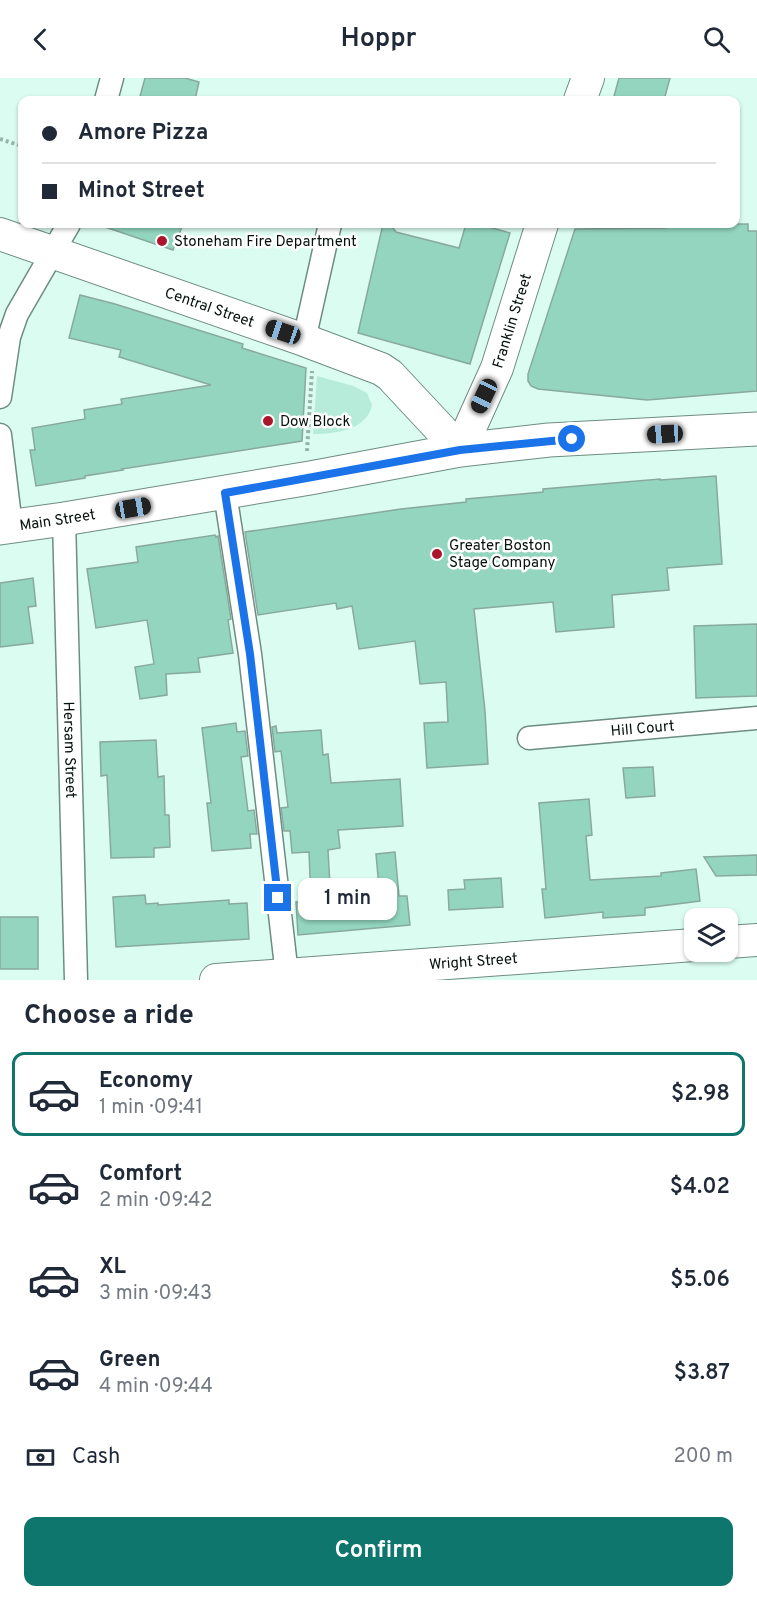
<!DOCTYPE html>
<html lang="en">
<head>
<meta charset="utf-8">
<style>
  :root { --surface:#fff; --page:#f2f2f3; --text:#1f2937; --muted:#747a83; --line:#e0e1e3; --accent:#0f766e }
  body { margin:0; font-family:Overpass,sans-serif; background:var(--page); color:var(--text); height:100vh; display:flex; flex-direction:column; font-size:22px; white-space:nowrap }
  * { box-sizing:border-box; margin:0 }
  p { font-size:20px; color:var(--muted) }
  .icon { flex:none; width:33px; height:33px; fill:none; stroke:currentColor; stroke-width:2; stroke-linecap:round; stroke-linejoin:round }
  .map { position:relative; height:902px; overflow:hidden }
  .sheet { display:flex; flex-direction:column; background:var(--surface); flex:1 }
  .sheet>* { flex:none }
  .top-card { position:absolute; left:18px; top:18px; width:722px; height:132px; border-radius:12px; box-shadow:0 2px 4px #0004; display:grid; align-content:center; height:132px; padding:0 24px; background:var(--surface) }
  .tools { position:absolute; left:684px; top:830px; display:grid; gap:12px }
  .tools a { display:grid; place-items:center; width:54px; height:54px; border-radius:12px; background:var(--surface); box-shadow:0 2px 4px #0004; font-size:30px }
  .end { position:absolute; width:27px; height:27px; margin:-14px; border:8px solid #1a73e8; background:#fff; box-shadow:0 0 0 3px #fff }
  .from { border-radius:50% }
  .bubble { position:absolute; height:42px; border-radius:12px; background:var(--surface); box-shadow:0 2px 4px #0004; font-size:20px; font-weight:600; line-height:42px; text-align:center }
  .car { position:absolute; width:18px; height:36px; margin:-18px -9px; border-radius:8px; box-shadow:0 0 4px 2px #0007; background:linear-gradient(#222 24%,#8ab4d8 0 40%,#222 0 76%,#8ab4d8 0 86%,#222 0) }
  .top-card b { display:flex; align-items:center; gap:21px; height:57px; font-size:22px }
  .top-card b+b { border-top:2px solid var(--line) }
  .top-card i { width:15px; height:15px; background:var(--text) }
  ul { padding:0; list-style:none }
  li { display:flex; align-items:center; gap:18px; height:84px; margin:0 12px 9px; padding:0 12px; border:3px solid transparent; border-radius:12px }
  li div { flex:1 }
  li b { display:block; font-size:22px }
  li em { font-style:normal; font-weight:600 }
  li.active { border-color:var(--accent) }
  li>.icon { width:54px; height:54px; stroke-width:1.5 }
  h2 { padding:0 24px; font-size:27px; line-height:72px }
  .pay { display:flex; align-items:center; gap:15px; height:66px; padding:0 24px; font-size:22px }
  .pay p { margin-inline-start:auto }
  .primary-button { display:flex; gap:12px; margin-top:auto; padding:12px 24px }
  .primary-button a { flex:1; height:69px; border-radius:12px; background:var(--accent); color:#fff; font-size:24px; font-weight:600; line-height:69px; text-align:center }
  header { display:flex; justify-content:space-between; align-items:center; height:78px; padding:0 24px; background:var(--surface); font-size:27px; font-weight:600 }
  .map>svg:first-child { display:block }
  .green { fill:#b6ecd9 }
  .building { fill:#93d5be; stroke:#89a99e; stroke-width:1.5 }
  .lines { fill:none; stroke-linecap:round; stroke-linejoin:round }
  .street-casing { stroke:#6e8c82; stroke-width:25 }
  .secondary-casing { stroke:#6e8c82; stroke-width:34 }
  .primary-casing { stroke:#6e8c82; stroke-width:35 }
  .path { stroke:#97b2a8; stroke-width:4; stroke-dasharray:3 3; stroke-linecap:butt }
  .street { stroke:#fff; stroke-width:22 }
  .secondary { stroke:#fff; stroke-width:32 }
  .primary { stroke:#fff; stroke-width:33 }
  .route { stroke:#1a73e8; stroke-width:8 }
  .poi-dot { fill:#ab162c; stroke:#fff; stroke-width:2 }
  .labels { text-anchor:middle; stroke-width:5; stroke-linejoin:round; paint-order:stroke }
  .poi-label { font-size:15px; fill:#05110d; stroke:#fff; text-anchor:start }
  .street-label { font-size:15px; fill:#05110d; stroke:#fff }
</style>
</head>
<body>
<header><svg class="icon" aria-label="back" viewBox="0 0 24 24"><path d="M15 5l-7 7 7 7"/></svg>Hoppr<svg class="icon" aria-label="search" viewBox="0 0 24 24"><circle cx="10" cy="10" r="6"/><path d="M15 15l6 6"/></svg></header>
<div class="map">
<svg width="757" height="902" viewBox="0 0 757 902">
  <rect width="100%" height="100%" fill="#dbfdf1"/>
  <path class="green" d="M317,298L353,308L367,315L372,327C367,352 335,356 313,356Z"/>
  <g class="building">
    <path d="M145,0H185L199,4L195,22H139Z"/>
    <path d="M619,0H670L664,22H613Z"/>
    <path d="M106,146H183L173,172L105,149Z"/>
    <path d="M383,146H390L396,154L459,170L466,146H479L510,155L470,286L358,255Z"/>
    <path d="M665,146H748V153H757V313L647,322L538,311L531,308L528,303V296L575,151L666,150Z"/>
    <path d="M80,217L115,226L243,266L242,270L306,290L302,363L122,391L123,392L85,398V400L36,408L30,372H35L32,350L85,341L84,332L122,326L121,321L211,307L119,279L121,272L69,260Z"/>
    <path d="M716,398L722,486L667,490L669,512L612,517L614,549L556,554L553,524L474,531L485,633L488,686L427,690L424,645L448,644L446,604L420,606L415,563L359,571L352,528L337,531L336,525L258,537L245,454L401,431L466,424V421L543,414V411L660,401V402Z"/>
    <path d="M215,457L216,459L218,458L231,541L228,542L233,575L198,580L200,594L166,596L167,617L140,621L135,589L154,586L147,542L96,550L87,491L138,484L136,469Z"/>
    <path d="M33,500L36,528L28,529L33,565L0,569V505Z"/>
    <path d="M757,546V618L696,620L694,548Z"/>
    <path d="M236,645L237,654L245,653L248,678L241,679L248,733L254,732L257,756H250L251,770L212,773L207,725H211L202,650Z"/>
    <path d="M276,648L277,655L321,652L323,677L328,676L331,705L400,701L403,748L338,752L340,770L328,772L331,825L380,821L376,776L395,774L399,818H407L410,847L298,857L296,824L311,823L309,774L292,775L290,753H284L281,730L288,729L281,673L275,674L272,649Z"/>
    <path d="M156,662L158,699L164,698L165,737H169L170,769L154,770V779L111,780L107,697L101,698L100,664Z"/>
    <path d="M653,689L655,718L626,720L623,690Z"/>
    <path d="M589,721L592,757L586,758L590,802L661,798V795L696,791L700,823L645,830V837L603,840V834L545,840L542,811H546L539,725Z"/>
    <path d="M757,777V797L716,798L704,779Z"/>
    <path d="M501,800L503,829L449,832L448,812L465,811L464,802Z"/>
    <path d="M145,817L146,826L158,825V827L229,822V826L247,825L249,861L116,869L113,819Z"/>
    <rect x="0" y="839" width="38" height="52"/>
  </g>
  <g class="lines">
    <g class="street-casing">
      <g id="street">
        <path d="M106,22L112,0"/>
        <path d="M304,262L330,146"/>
        <path d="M0,319L9,259L17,236L69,146"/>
        <path d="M0,357L11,448"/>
        <path d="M225,415L250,576L287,897"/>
        <path id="s1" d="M64,441L76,902"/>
        <path id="s2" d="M529,660L757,640"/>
      </g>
    </g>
    <g class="secondary-casing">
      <g id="secondary">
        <path d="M580,22L588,0"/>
        <path id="s3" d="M0,156L304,262L381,291L390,297L460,372L497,290L542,146"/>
        <path d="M728,864L757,862"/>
        <path id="s4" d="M216,902L694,867"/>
      </g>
    </g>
    <g class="primary-casing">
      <g id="primary">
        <path id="s5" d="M0,450L64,441L310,400L460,372L549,362L757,351"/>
      </g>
    </g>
    <g class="path">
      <path d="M0,61L22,68"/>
      <path d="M307,373L312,293"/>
    </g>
    <use href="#street" class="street"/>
    <use href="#secondary" class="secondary"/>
    <use href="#primary" class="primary"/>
  </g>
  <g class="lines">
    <path class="route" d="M278,820L250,576L225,415L460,372L572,361"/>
  </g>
  <g class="poi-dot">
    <circle cx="162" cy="163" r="6"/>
    <circle cx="268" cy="343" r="6"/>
    <circle cx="437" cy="476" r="6"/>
  </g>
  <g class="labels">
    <g class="poi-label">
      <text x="174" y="168">Stoneham Fire Department</text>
      <text x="280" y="348">Dow Block</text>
      <text x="449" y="472">Greater Boston<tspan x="449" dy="17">Stage Company</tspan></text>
    </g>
    <g class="street-label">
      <text dy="5" stroke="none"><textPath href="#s3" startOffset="222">Central Street</textPath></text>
      <text dy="5" stroke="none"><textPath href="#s3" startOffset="657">Franklin Street</textPath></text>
      <text dy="5" stroke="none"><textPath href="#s5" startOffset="58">Main Street</textPath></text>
      <text dy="5" stroke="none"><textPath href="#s2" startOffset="114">Hill Court</textPath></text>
      <text dy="5" stroke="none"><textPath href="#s1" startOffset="231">Hersam Street</textPath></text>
      <text dy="5" stroke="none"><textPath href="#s4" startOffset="258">Wright Street</textPath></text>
    </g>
  </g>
</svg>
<div class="tools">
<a><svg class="icon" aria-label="layers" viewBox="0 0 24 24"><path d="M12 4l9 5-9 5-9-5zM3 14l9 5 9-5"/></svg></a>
</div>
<i class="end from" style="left:572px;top:361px"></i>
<i class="end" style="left:278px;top:820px"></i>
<div class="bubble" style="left:298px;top:800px;width:99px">1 min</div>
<i class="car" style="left:283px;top:254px;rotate:289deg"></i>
<i class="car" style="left:484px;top:318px;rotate:205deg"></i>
<i class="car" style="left:665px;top:356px;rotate:267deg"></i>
<i class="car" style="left:133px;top:430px;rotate:80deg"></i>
<div class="top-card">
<b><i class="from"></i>Amore Pizza</b>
<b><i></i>Minot Street</b>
</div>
</div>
<section class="sheet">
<h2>Choose a ride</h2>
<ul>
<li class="active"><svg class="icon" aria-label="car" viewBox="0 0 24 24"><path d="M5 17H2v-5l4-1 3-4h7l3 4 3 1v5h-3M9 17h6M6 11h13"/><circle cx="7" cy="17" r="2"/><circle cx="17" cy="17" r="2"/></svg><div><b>Economy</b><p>1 min · 09:41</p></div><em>$2.98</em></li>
<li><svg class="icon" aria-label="car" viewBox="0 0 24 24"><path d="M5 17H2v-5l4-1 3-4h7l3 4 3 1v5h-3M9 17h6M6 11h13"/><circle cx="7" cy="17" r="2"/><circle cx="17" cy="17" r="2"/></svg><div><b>Comfort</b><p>2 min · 09:42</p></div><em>$4.02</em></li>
<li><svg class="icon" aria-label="car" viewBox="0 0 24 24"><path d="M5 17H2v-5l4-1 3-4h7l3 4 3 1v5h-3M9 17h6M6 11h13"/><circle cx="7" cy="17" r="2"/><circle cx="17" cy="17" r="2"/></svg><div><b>XL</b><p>3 min · 09:43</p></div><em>$5.06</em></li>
<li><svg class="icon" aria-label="car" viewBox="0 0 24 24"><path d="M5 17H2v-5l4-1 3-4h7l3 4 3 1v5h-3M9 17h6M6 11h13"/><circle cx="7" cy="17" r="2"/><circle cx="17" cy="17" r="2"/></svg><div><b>Green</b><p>4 min · 09:44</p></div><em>$3.87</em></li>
</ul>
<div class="pay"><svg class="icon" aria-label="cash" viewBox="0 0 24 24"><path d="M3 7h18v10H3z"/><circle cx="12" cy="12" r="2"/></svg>Cash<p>200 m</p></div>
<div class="primary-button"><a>Confirm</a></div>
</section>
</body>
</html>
